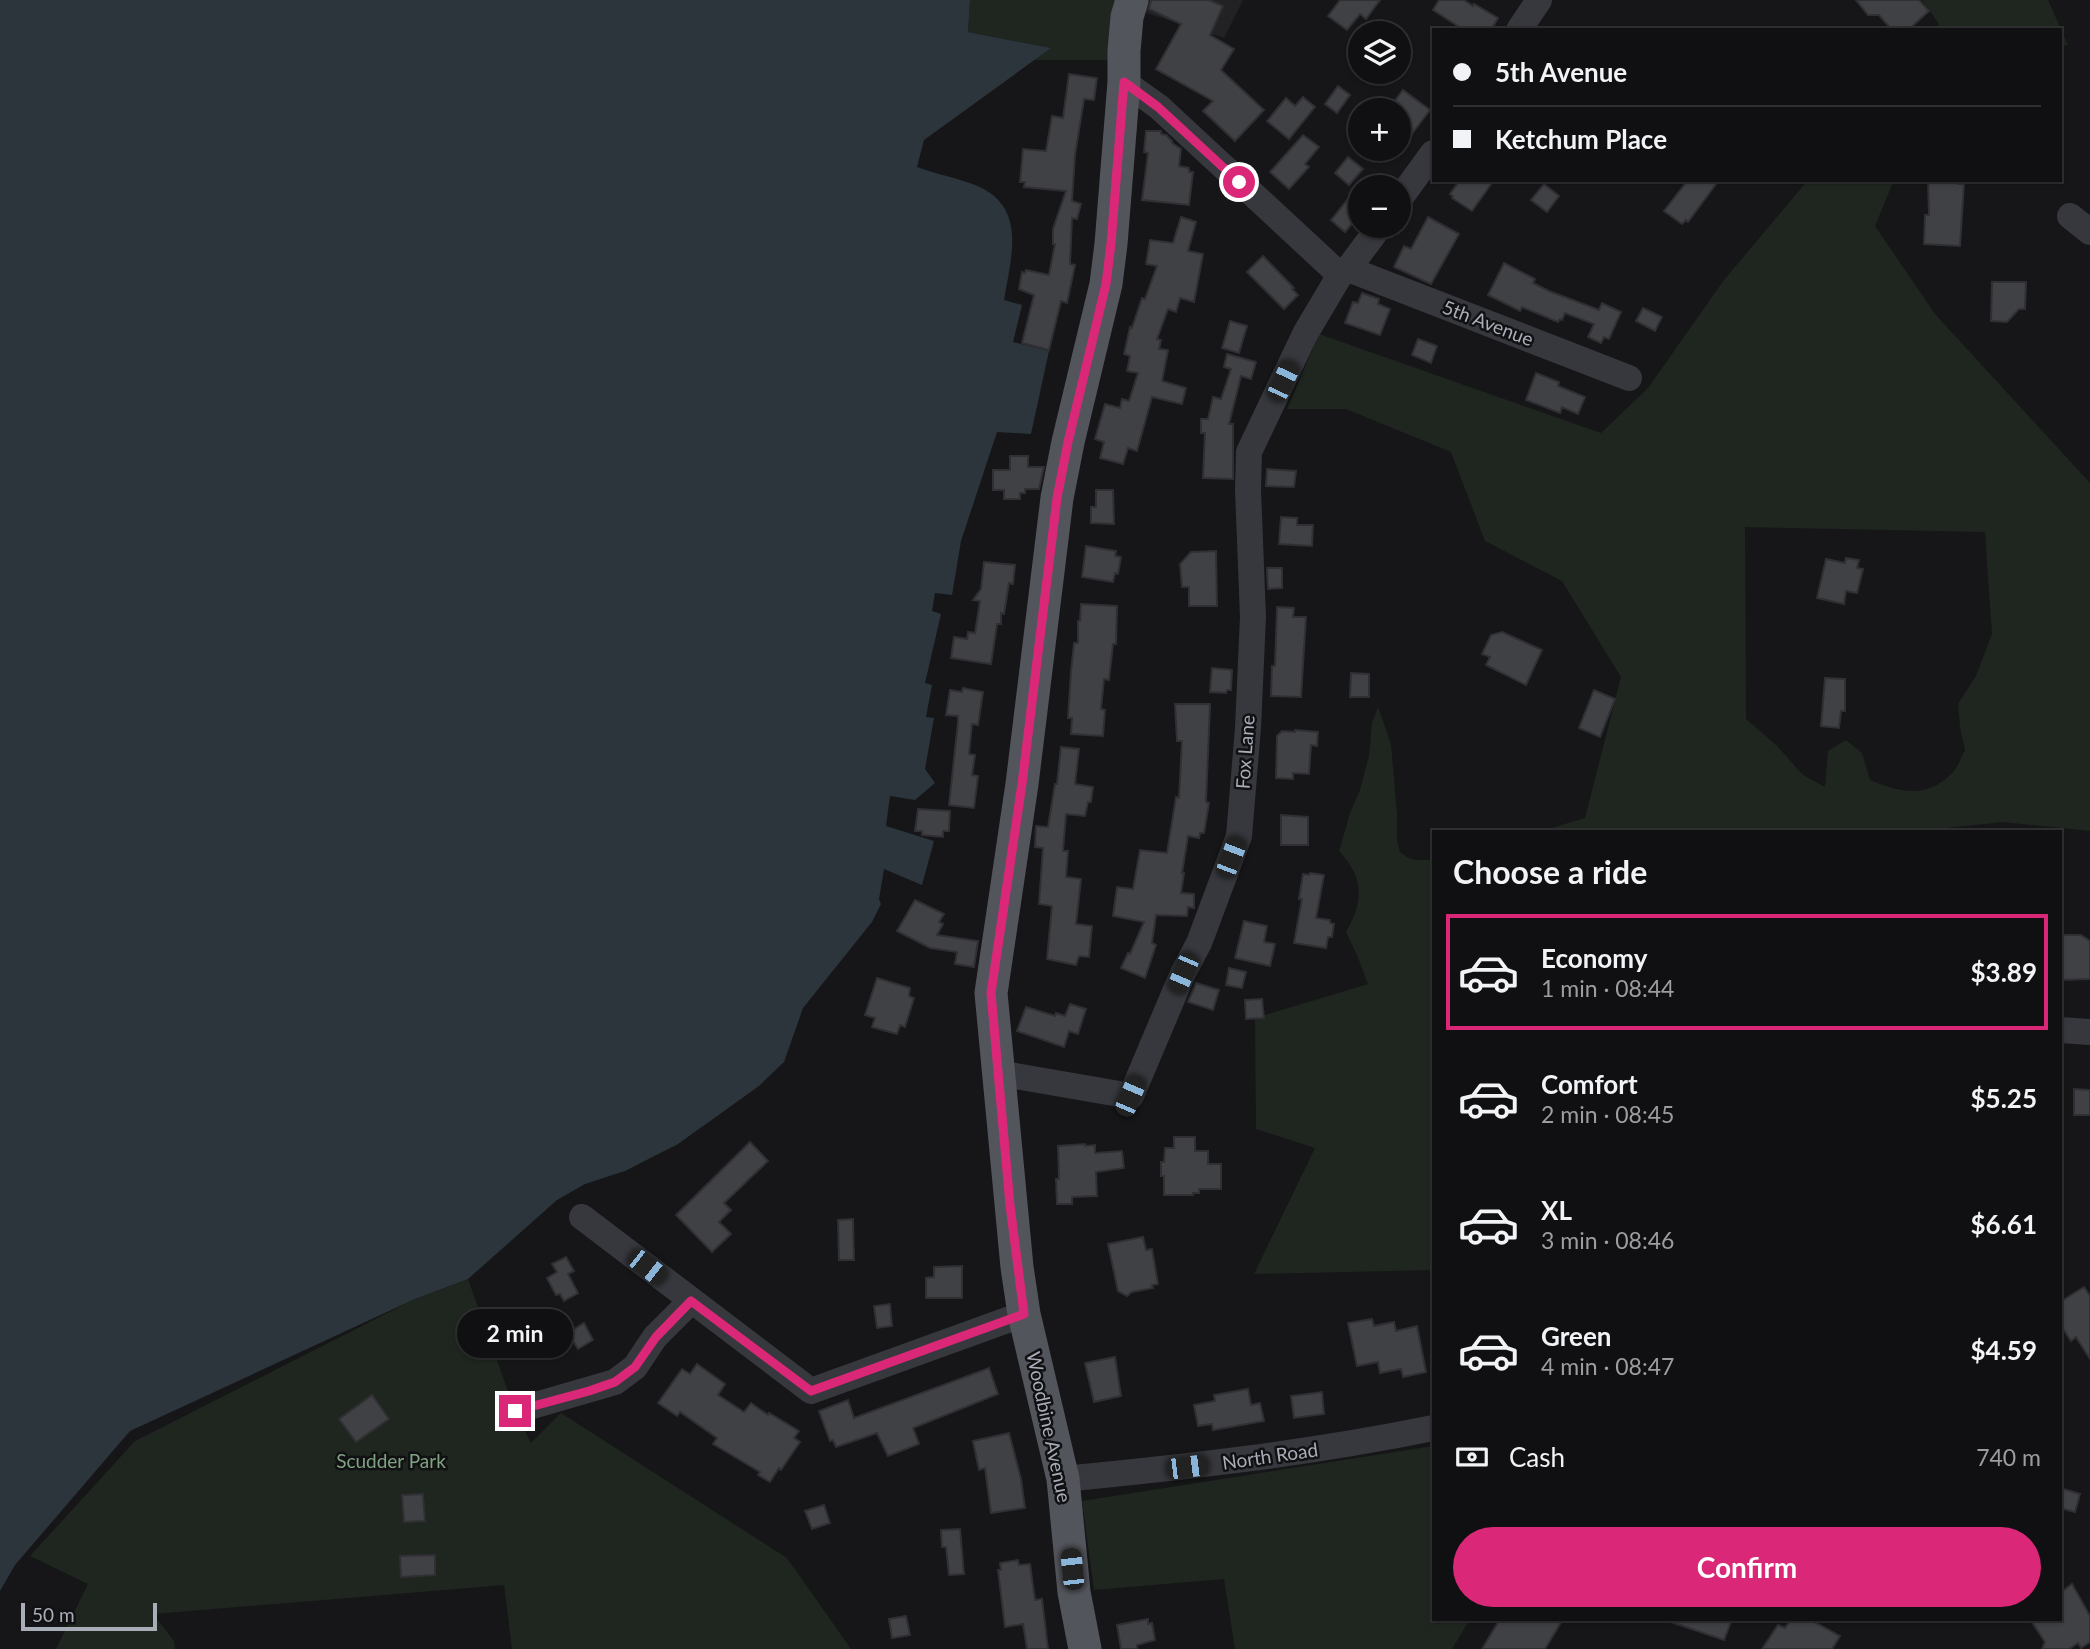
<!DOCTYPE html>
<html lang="en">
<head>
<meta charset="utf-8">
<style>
  :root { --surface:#101012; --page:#1e1e20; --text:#f1f3f6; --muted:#9c9d9f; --line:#303032; --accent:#db2777 }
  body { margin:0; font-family:Lato,sans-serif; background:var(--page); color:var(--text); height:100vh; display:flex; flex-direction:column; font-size:26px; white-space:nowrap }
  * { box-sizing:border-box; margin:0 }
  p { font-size:23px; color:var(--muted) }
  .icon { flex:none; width:38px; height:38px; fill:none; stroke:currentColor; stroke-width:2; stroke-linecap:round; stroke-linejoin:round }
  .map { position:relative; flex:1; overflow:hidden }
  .side { position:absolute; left:1432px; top:830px; width:630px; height:791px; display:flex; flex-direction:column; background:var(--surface); border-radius:0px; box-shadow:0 2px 5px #0004,0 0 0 2px var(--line) }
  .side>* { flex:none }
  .guide { position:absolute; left:1432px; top:28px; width:630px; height:154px; border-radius:0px; box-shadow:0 2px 5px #0004,0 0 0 2px var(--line); display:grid; align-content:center; height:154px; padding:0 21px; background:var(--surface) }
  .controls { position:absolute; left:1348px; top:21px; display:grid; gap:14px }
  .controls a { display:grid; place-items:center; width:63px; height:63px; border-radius:50%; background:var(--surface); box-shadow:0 2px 5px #0004,0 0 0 2px var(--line); font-size:35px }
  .scale { position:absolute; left:21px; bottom:18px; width:136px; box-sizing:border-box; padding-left:7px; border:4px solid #a8adb8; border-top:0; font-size:19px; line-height:24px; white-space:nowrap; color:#a8adb8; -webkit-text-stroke:5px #111113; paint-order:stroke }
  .end { position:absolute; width:32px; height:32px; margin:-16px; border:9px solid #db2777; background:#fff; box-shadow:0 0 0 4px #fff }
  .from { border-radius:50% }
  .bubble { position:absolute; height:49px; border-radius:24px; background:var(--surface); box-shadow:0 2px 5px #0004,0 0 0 2px var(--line); font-size:23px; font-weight:700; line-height:49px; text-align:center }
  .car { position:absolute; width:21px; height:42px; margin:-21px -10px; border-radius:9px; box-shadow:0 0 5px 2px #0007; background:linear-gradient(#222 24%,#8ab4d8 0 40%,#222 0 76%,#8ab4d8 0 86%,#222 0) }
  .guide b { display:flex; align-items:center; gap:24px; height:66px; font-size:26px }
  .guide b+b { border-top:2px solid var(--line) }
  .guide i { width:18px; height:18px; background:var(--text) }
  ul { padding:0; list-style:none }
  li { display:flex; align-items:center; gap:21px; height:116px; margin:0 14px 10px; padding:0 7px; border:4px solid transparent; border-radius:0px }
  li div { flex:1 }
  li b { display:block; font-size:26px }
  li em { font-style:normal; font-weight:700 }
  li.current { border-color:var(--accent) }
  li>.icon { width:63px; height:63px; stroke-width:1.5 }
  h2 { padding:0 21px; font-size:32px; line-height:84px }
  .pay { display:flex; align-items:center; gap:18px; height:77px; padding:0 21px; font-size:26px }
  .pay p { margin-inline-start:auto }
  .action { display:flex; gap:14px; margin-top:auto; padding:14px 21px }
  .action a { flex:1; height:80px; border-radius:42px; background:var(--accent); color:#fff; font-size:28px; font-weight:700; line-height:80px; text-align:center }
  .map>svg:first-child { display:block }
  .built { fill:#222225 }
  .green { fill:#1e261f; fill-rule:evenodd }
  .water { fill:#2c353c }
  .building { fill:#404145; stroke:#303034; stroke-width:2 }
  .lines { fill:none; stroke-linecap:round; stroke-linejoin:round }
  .minor { stroke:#37383d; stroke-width:26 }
  .major { stroke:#53555c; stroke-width:33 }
  .route { stroke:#db2777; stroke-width:9 }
  .labels { text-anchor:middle; stroke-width:5; stroke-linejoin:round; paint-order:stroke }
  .street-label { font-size:19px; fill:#a8adb8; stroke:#111113 }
  .park-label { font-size:19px; fill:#7fa381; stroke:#111113 }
</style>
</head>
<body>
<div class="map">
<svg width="2090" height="1649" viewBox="0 0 2090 1649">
  <rect width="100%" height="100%" fill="#161618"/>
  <path class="built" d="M1149,0H1243L1224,38L1144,12Z"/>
  <g class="green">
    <path d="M970,0H1119L1110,60H1034L1050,48L968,32Z"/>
    <path d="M1922,0H2048L2068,45L2060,46V30H1934L1939,24Z"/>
    <path d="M1808,180H1894L1875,226L1935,314L2090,483V831L2003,822L1918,831H1542L1585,818L1621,677L1562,581L1485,541L1451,452L1346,409H1287L1319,334L1601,433L1648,388L1724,280ZM1745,527L1985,532L1992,634L1976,676L1958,704L1960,727L1965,750C1961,758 1957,769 1951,774C1927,799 1898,792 1870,780L1862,753L1846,740L1828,751L1825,787L1803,775L1777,746L1746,719Z"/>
    <path d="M1378,707L1391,744L1397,814V841L1400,852L1408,858L1415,860H1433V1270L1254,1274L1315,1148L1256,1129L1255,1018L1368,984L1357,955L1346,932C1364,901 1364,877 1339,851L1350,813L1360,790L1369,756L1372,723Z"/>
    <path d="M468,1279L515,1411L531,1443L561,1413L787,1558L851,1649H512L504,1585L153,1614L174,1641L175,1649H56L88,1584L30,1556L135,1441L415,1299Z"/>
    <path d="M1433,1446V1619H1470L1452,1649H1235L1224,1579L1094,1590L1082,1501Z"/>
  </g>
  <path class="water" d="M0,0H970L968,32L1051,48L924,140L917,167C936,174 957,178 975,185C1028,206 1011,257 1004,300L1022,305L1013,342L1049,351L1031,434L997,432L961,541L952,595L935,593L932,611L941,614L925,683L932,685L926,717L934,718L925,769L935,783L915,800L890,796L886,826L934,841L922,885L884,869L879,899L881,904L872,922L803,1008L784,1062L759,1086L678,1144L625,1171L585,1184L557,1200L468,1279L415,1299L130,1431L15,1565L0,1591Z"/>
  <g class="building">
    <path d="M1151,0H1209L1223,6L1210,35L1234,49L1221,70L1264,110L1235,141L1203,111L1213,101L1156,69L1181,24L1149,9Z"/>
    <path d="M1340,0H1380L1366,19L1360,14L1347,30L1328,16Z"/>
    <path d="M1439,0H1464L1473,6L1474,4L1498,18L1491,30H1464L1433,10Z"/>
    <path d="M1856,0H1919L1929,11L1908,30H1892L1879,15H1868Z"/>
    <path d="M1069,74L1097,78L1094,100L1084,99L1075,155L1072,201L1081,204L1077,219L1072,218L1070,264L1075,265L1067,303L1061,301L1049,350L1022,343L1034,295L1019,289L1022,272L1025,273L1026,270L1049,275L1055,244H1053V229L1066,191L1024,187L1025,182H1020L1023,149L1046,151L1052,116L1063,118Z"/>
    <path d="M1338,86L1350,95L1337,113L1325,104Z"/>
    <path d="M1403,90L1430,110L1398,152V110H1388Z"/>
    <path d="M1303,97L1315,107L1289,139L1267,121L1286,98L1295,106Z"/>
    <path d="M1146,131H1161V134L1166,135L1172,141V143L1181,149L1179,166L1189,168V172H1193L1189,205L1142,200L1148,153L1144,152Z"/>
    <path d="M1303,135L1319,147L1305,164L1309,167L1289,189L1270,172Z"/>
    <path d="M1348,157L1363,169L1349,185L1335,173Z"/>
    <path d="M1460,180H1494L1472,211L1452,198L1453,196L1450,194Z"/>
    <path d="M1688,180H1719L1688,222L1686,220L1682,224L1664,211Z"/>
    <path d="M1928,180H1958V184H1964L1960,246L1924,244L1925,215H1929Z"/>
    <path d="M1360,184V214L1345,232L1331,220Z"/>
    <path d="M1544,184L1559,196L1547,212L1531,200Z"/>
    <path d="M1181,217L1196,222L1188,251L1203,254L1194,302L1180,298L1176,312L1168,309L1157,339L1161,340L1159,349L1168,350L1162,381L1186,388L1182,404L1152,397L1137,451L1128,448L1123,464L1100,458L1104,442L1095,439L1105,404L1120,408L1122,399L1129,401L1138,373L1127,371L1130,356L1124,354L1130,327L1132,328L1142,298L1145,299L1157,266L1146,264L1150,240L1173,243Z"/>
    <path d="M1428,217L1459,234L1431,284L1394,267L1404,246L1411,249Z"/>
    <path d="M1263,256L1294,288L1292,289L1298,295L1284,309L1247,272Z"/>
    <path d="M1504,263L1535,279L1533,283L1549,291L1599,310L1602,303L1621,312L1609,339L1604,337L1601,343L1588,337L1594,324L1565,313L1562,320L1560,319L1558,322L1522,307L1520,311L1488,295Z"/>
    <path d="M1992,282H2026L2025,309H2019L2007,322L1991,321Z"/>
    <path d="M1362,293L1379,299L1378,304L1390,309L1380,335L1345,323L1353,302L1358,303Z"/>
    <path d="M1643,308L1662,317L1655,331L1636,321Z"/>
    <path d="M1230,321L1247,326L1239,353L1222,348Z"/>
    <path d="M1418,339L1437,346L1431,363L1412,355Z"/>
    <path d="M1227,354L1256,362L1251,379L1241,376L1229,424H1233V479L1203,478L1205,433H1201V419H1208L1213,397L1221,399L1231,369L1224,367Z"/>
    <path d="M1536,373L1559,382L1558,386L1585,397L1578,414L1562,407L1560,413L1526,400Z"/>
    <path d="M1010,456H1028V467H1044L1039,489H1025V493H1020V499H1004V490H993V470H1010Z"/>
    <path d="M1267,469L1296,471L1294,487L1266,486Z"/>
    <path d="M1096,490H1113L1114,524L1091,523V507H1096Z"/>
    <path d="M1281,517L1297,518V525H1313L1312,546L1279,544Z"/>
    <path d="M1086,546L1116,551L1115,556L1121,557L1118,574L1115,573L1113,582L1082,577Z"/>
    <path d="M1216,551L1217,606H1189V587H1182L1180,564L1191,552Z"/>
    <path d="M1846,558L1859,560L1857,568L1863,569L1857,593L1846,591L1844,604L1817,598L1826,559L1845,563Z"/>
    <path d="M984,562L1015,565L1013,584L1009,583L1004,614L1001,613V624H997L991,664L951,658L954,637L967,639L968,632L975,633L980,601L973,600L981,589Z"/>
    <path d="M1267,568H1282V588L1268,589Z"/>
    <path d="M1081,604L1117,606L1116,644H1113L1109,680L1104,679L1101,709L1105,710L1103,736L1071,734L1072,718H1068L1071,672L1074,643H1078V621H1080Z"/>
    <path d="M1277,607L1294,608L1293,617H1306L1301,697L1271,696L1272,666H1275Z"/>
    <path d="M1502,632L1542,650L1526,685L1486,665L1490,657L1482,654L1491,635Z"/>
    <path d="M1212,668L1232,670L1231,690H1227L1226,693L1210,692Z"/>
    <path d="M1351,673L1369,674V697H1350Z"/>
    <path d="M1825,678L1845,679V711H1841L1839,728L1821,726Z"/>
    <path d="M963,688L983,692L978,725L972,724L969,754L975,755L972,775L978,776L974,808L949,805L958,722V716L946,715L950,690L962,692Z"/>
    <path d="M1594,690L1615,699L1600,737L1579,728Z"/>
    <path d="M1175,704H1210L1206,802L1209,803L1204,833H1200L1199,838L1188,836L1182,873H1184L1181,893L1194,894V908L1188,907L1187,916L1156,915L1152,943L1156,945L1145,978L1121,968L1128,953L1130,954L1144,922L1113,916L1117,887L1133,889L1140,850L1167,853L1176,797L1179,798L1182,741H1177Z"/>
    <path d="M1295,730L1318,732L1317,746L1311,745L1309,774L1293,773V779L1276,778L1277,736L1282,731L1295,732Z"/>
    <path d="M1061,747L1079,749L1075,784L1093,787L1091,802H1088L1085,816L1066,814L1063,851H1068L1066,877L1081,879L1076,924L1092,926L1089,957L1079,956L1076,965L1047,959L1052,906L1039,904L1043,848L1035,847L1036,826L1048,827L1055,784H1057Z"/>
    <path d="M918,809L950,811L949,831H943V837L922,835V831H915Z"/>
    <path d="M1281,815L1308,817V845H1281Z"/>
    <path d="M1310,873L1324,875L1316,918L1330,920V923L1334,924L1332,937H1328L1326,948L1294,943L1302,899H1299L1303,874L1309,875Z"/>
    <path d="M915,900L944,914L939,922L943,924L937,935L978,941L974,967L955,964L957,952L930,948L897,931Z"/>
    <path d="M1244,921L1267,926L1264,942L1275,944L1270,966L1235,958Z"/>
    <path d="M2060,935H2081L2090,941V979L2060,980Z"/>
    <path d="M1229,968L1246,972L1242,988L1226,985Z"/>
    <path d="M877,978L910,988L909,996L914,998L905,1027L900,1025L897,1034L872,1027L875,1018L865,1015Z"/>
    <path d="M1196,983L1219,990L1213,1010L1188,1002Z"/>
    <path d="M1262,999L1264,1018L1246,1019L1245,1000Z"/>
    <path d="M1070,1004L1086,1009L1078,1034L1069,1031L1064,1047L1017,1031L1026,1007L1055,1016L1056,1013L1065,1016Z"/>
    <path d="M2074,1089L2090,1090V1115H2074Z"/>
    <path d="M1174,1137H1195V1151H1208V1164H1221V1189H1199V1193H1193V1195H1164V1176H1161V1162H1164L1165,1148H1174Z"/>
    <path d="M750,1142L768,1161L724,1203L731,1210L719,1222L731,1234L712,1252L676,1215Z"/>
    <path d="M1085,1144V1146L1095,1145V1153L1122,1151L1124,1168L1096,1172L1097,1196L1072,1197V1204H1057L1056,1179H1059L1058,1146Z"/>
    <path d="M853,1219L854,1260H839L838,1220Z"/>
    <path d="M1143,1237L1146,1250L1152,1249L1158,1284L1152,1285L1153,1288L1132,1292L1127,1296L1118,1291L1108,1244Z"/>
    <path d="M566,1257L574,1271L568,1274L578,1293L564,1301L560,1294L556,1295L547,1278L557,1272L552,1264Z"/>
    <path d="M962,1266V1298H926V1278L934,1277V1267Z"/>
    <path d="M2084,1287L2090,1296V1359L2076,1337L2071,1341L2060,1324V1302Z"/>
    <path d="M890,1304L892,1326L877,1328L874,1306Z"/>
    <path d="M1372,1319L1374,1326L1394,1322L1396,1331L1417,1326L1426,1372L1403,1377L1401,1369L1380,1373L1378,1362L1357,1366L1348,1323Z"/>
    <path d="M584,1323L593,1340L578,1349L568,1333Z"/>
    <path d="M1115,1357L1121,1396L1094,1402L1085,1363Z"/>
    <path d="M697,1364L725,1384L718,1395L744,1412L751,1403L768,1415L769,1413L799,1431L794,1438L800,1442L781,1470L779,1468L770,1482L758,1475L760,1472L713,1444L717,1438L680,1412L677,1416L658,1403L682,1369L690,1374Z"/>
    <path d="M989,1368L998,1394L913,1428L919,1444L888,1456L877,1433L836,1447L833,1440L830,1441L819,1411L848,1400L854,1418Z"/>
    <path d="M1248,1389L1251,1405L1260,1403L1264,1421L1213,1430L1212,1424L1198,1426L1194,1405L1215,1401L1214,1395Z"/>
    <path d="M1322,1392L1324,1414L1294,1418L1291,1396Z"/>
    <path d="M372,1395L389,1419L356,1442L339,1419Z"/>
    <path d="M1009,1433L1021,1479L1025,1508L991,1513L985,1468L979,1470L973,1441Z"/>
    <path d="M2060,1488L2080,1494L2075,1512L2060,1508Z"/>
    <path d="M423,1494L425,1521L404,1522L402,1495Z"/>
    <path d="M824,1505L830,1523L812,1529L805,1511Z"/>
    <path d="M960,1529L964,1574L949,1575L946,1547H942L941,1530Z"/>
    <path d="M435,1555V1575L401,1577L400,1556Z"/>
    <path d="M1018,1560L1019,1565L1030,1564L1035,1600L1042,1599L1048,1649H1027L1023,1624L1005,1627L998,1570H1001L1000,1563Z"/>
    <path d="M2072,1584L2090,1616V1642L2081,1648L2078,1643L2069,1649H2042L2045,1642L2030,1619H2060V1593Z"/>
    <path d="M906,1616L910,1635L892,1638L889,1619Z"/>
    <path d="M1148,1619V1624L1152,1623L1155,1640L1137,1645V1649H1121L1117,1625Z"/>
    <path d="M1500,1619H1563L1545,1649H1482Z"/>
    <path d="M1668,1619H1732L1724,1640L1668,1621Z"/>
    <path d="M1791,1619H1809L1840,1636L1832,1649H1762L1778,1625L1785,1628Z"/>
  </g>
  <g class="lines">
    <g class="minor">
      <path d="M1519,30L1539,0"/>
      <path d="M1124,82L1159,107L1340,275"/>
      <path d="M1398,201L1433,153"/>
      <path d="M2070,216L2090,232"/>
      <path d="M1348,269L1629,378"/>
      <path d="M2060,1030L2090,1032"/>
      <path d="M998,1073L1131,1096L1183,973L1199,943L1239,836L1248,728L1253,617L1248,490L1249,452L1305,334L1340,275L1348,269L1380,226"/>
      <path d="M582,1217L811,1391L1024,1314"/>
      <path d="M515,1411L615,1382L635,1367L655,1337L691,1301"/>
      <path d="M1063,1479C1188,1467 1311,1453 1433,1428"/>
    </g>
    <path class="major" d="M1085,1649L1074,1592L1063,1479L1024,1314L1017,1267L991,993L1022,784L1057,498L1068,442L1106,284L1111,244L1124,82V51L1127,17L1132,0"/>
  </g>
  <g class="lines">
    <path class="route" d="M515,1411L589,1391L615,1382L635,1367L656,1337L691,1301L811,1391L1024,1314L1010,1205L991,993L1022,784L1057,498L1068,442L1106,284L1111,244L1124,82L1158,107L1239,182"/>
  </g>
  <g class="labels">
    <g class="street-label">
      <text transform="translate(1488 323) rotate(21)" y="7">5th Avenue</text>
      <text transform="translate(1245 752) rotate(-86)" y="7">Fox Lane</text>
      <text transform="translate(1049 1427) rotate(78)" y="7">Woodbine Avenue</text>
      <text transform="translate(1270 1456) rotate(-8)" y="7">North Road</text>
    </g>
    <g class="park-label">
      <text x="391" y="1468">Scudder Park</text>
    </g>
  </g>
</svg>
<div class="controls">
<a><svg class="icon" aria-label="layers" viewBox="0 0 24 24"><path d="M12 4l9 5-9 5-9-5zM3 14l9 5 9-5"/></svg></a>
<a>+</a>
<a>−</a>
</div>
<div class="scale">50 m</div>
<i class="end from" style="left:1239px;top:182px"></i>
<i class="end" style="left:515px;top:1411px"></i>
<div class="bubble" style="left:457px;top:1309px;width:116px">2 min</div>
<i class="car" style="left:1283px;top:381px;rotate:25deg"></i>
<i class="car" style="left:1231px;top:857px;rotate:21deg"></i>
<i class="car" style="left:1183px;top:973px;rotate:203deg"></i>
<i class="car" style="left:1130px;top:1096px;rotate:23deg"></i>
<i class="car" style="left:647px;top:1267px;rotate:128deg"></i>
<i class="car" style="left:1187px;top:1467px;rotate:83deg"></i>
<i class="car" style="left:1072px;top:1569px;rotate:354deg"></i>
<div class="guide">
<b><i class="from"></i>5th Avenue</b>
<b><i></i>Ketchum Place</b>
</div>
<section class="side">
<h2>Choose a ride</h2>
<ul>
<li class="current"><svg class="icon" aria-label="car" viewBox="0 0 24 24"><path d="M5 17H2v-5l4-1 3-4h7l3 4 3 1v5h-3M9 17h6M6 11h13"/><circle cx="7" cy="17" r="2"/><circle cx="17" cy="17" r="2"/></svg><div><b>Economy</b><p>1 min · 08:44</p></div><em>$3.89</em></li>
<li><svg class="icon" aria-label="car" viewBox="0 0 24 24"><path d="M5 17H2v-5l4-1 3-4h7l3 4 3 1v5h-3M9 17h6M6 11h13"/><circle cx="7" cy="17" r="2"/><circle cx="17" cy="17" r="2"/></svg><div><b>Comfort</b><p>2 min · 08:45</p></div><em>$5.25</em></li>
<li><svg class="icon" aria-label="car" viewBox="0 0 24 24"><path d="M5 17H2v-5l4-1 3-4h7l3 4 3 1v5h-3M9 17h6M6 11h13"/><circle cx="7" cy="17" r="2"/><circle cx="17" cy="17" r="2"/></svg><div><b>XL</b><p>3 min · 08:46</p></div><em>$6.61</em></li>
<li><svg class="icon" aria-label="car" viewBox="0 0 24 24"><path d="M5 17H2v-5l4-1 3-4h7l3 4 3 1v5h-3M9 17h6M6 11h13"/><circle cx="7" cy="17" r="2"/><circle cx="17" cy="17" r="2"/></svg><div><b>Green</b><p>4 min · 08:47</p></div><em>$4.59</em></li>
</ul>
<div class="pay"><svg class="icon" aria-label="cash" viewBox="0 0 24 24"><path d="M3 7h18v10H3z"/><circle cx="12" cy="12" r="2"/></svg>Cash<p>740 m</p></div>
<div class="action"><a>Confirm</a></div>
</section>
</div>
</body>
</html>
